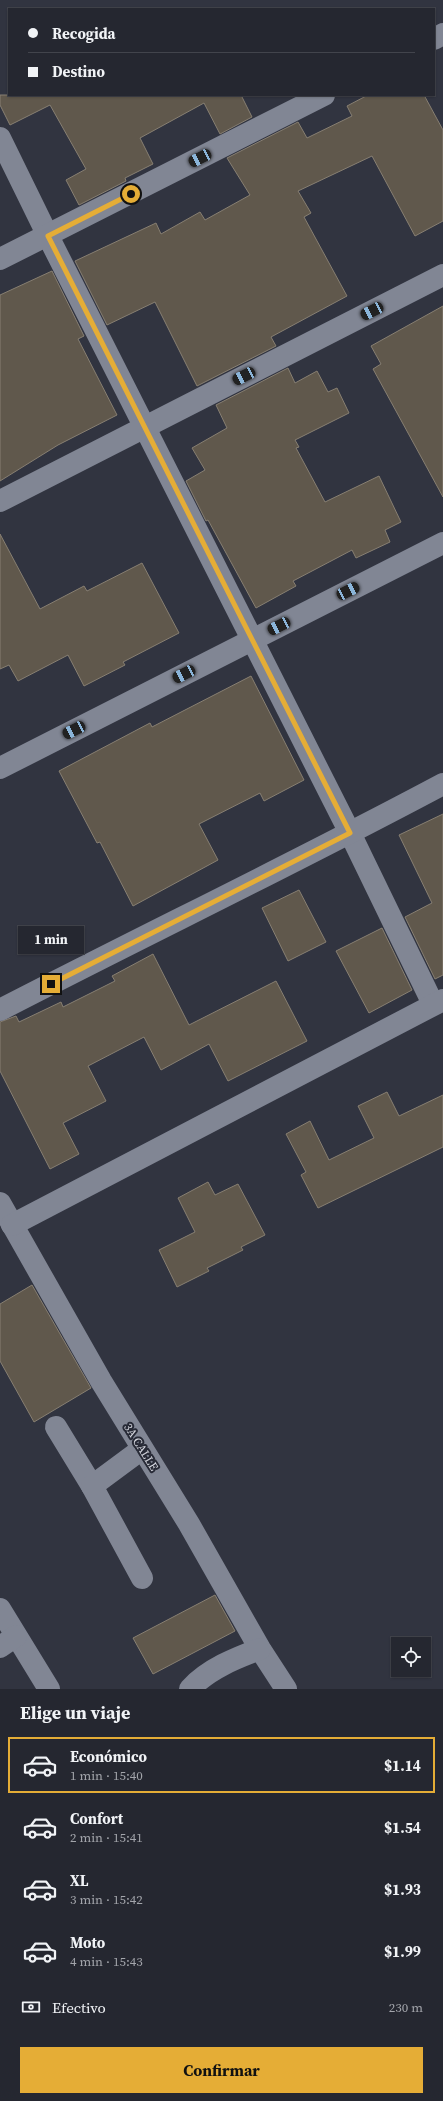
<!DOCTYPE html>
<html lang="es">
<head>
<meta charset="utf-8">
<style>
  :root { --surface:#252730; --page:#2d2f38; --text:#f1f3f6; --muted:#a3a5ab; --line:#42444c; --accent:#e5ad36 }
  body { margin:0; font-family:"Source Serif 4",serif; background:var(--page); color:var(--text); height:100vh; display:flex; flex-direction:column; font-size:15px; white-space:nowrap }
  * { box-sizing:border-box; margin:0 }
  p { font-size:13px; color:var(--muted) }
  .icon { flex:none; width:22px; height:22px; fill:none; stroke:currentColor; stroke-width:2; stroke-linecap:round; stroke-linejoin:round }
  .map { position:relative; height:1689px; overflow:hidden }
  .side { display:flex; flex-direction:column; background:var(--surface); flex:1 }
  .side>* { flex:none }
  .banner { position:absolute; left:8px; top:8px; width:427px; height:88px; border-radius:0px; box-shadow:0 1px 3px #0004,0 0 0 1px var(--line); display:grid; align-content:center; height:88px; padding:0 20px; background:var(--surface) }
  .tools { position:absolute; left:391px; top:1637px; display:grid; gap:8px }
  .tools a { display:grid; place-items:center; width:40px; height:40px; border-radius:0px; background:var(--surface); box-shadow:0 1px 3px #0004,0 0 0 1px var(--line); font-size:20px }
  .end { position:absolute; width:18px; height:18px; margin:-9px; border:5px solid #e5ad36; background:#111; box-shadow:0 0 0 2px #111 }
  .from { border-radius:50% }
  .bubble { position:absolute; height:28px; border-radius:0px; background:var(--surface); box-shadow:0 1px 3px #0004,0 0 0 1px var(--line); font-size:13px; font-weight:700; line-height:28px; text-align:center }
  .car { position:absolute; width:12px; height:24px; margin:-12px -6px; border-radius:5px; box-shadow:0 0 3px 1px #0007; background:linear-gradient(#222 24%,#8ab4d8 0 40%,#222 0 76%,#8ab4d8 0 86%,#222 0) }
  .banner b { display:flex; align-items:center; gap:14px; height:38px; font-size:15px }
  .banner b+b { border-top:1px solid var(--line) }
  .banner i { width:10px; height:10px; background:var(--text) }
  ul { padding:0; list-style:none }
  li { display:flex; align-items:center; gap:12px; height:56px; margin:0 8px 6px; padding:0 12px; border:2px solid transparent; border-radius:0px }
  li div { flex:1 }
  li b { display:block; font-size:15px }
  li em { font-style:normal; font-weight:700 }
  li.selected { border-color:var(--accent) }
  li>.icon { width:36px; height:36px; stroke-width:1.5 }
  h2 { padding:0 20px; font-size:18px; line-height:48px }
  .pay { display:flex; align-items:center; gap:10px; height:44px; padding:0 20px; font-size:15px }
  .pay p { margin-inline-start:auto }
  .button { display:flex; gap:8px; margin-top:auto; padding:8px 20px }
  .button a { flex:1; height:46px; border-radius:0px; background:var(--accent); color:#111; font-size:16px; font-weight:700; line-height:46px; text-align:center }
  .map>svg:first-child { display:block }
  .building { fill:#60584c; stroke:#877f72 }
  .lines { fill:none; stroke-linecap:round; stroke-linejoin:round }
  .minor { stroke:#818694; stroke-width:22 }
  .route { stroke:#e5ad36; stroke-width:5 }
  .labels { text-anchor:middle; stroke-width:4; stroke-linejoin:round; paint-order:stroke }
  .street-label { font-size:12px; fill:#d6d8e0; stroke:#272a36 }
</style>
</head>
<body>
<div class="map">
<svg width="443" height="1689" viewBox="0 0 443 1689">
  <rect width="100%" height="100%" fill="#313440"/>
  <g class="building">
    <path d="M0,95H241L252,117L220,134L204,103L140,138L153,164L125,178L126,181L79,205L66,180L86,169L50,105L10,125L0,105Z"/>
    <path d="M368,95H424L443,130V221L415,236L372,156L298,191L311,213L304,217L347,296L271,337L276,346L197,386L155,302L107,325L75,261L156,223L161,234L200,212L205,220L250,195L227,158L298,122L307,138L352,116L347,106Z"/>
    <path d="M52,271L84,336L78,339L117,415L58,445L0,481V295Z"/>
    <path d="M443,306V497L373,369L381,364L371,346Z"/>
    <path d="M288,368L295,383L317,371L328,392L337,388L349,413L295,440L299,447L296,448L325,502L379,476L401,522L385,530L390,542L356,558L352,550L293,581L296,586L256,608L208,520L206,521L186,481L205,470L192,448L227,428L216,405Z"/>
    <path d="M0,534L40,609L84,586L87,591L142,563L179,633L123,662L125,665L84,686L68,655L18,681L9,665L0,669Z"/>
    <path d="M251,676L304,780L264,801L260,793L199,824L218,860L133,906L100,842L97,843L59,771L150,723L152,727Z"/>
    <path d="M443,814V975L435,979L405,917L432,903L399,835Z"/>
    <path d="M299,890L326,942L288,961L262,908Z"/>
    <path d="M382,928L412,990L369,1013L336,951Z"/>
    <path d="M153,954L189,1025L276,981L307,1041L228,1081L209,1044L161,1070L144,1037L88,1066L106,1101L63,1123L79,1154L50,1169L0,1071V1022L16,1016L19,1022L61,1002L63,1007L115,981L112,976Z"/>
    <path d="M387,1092L399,1116L443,1095V1147L318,1208L301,1175L306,1172L286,1134L310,1121L329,1160L374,1138L358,1106Z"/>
    <path d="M208,1182L215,1195L238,1184L265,1235L241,1247L243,1250L207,1268L209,1271L177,1287L159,1250L195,1232L178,1198Z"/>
    <path d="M32,1285L91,1388L34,1422L0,1361V1304Z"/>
    <path d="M215,1595L235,1631L153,1674L133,1638Z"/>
  </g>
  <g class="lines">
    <g class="minor">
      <path d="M434,39L443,34"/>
      <path d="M0,138L48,236L350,833L433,1004"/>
      <path d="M0,259L324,95"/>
      <path d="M0,501L443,275"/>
      <path d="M0,768L443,543"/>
      <path d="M0,1010C147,934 297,862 443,784"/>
      <path d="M0,1203L101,1381L189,1524L260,1649L286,1689"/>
      <path d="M12,1225L443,1000"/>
      <path d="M56,1427L92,1486"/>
      <path d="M142,1449L92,1486L142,1578"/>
      <path d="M0,1609L49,1689"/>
      <path d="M0,1647L16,1636"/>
      <path d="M190,1689C208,1669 236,1658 260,1649"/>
    </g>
  </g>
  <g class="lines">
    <path class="route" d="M51,984L350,833L48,236L131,194"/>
  </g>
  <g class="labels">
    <g class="street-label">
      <text transform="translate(141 1447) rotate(58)" y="4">3A CALLE</text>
    </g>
  </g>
</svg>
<div class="tools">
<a><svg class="icon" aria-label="locate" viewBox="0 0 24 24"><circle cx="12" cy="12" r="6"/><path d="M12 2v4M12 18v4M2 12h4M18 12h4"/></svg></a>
</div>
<i class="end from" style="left:131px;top:194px"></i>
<i class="end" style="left:51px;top:984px"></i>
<div class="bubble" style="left:18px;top:926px;width:66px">1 min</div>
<i class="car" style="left:200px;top:158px;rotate:243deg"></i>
<i class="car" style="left:372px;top:311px;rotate:243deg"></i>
<i class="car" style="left:244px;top:376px;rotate:243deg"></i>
<i class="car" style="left:348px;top:591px;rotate:63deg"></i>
<i class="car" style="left:279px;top:626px;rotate:243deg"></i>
<i class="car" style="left:184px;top:674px;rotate:243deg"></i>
<i class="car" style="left:74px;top:730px;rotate:243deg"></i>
<div class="banner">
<b><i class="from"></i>Recogida</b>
<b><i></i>Destino</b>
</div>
</div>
<section class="side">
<h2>Elige un viaje</h2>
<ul>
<li class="selected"><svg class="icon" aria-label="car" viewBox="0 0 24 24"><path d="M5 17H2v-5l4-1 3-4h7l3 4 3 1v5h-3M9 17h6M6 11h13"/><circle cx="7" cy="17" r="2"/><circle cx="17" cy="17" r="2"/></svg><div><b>Económico</b><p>1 min · 15:40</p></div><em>$1.14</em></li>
<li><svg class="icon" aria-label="car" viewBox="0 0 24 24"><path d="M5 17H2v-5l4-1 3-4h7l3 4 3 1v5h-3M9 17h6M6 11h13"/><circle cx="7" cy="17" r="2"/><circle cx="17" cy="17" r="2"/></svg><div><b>Confort</b><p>2 min · 15:41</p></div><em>$1.54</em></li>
<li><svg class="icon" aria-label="car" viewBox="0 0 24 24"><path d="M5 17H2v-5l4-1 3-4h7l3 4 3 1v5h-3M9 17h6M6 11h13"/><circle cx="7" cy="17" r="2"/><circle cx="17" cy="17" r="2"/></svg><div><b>XL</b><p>3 min · 15:42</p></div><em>$1.93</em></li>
<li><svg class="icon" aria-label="car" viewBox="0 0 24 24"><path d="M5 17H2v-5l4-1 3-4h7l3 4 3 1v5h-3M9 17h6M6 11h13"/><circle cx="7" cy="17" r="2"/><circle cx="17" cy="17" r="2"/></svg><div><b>Moto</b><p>4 min · 15:43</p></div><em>$1.99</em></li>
</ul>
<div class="pay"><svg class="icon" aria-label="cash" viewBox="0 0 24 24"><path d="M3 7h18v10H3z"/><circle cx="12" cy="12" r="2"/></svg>Efectivo<p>230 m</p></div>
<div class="button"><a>Confirmar</a></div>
</section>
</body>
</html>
